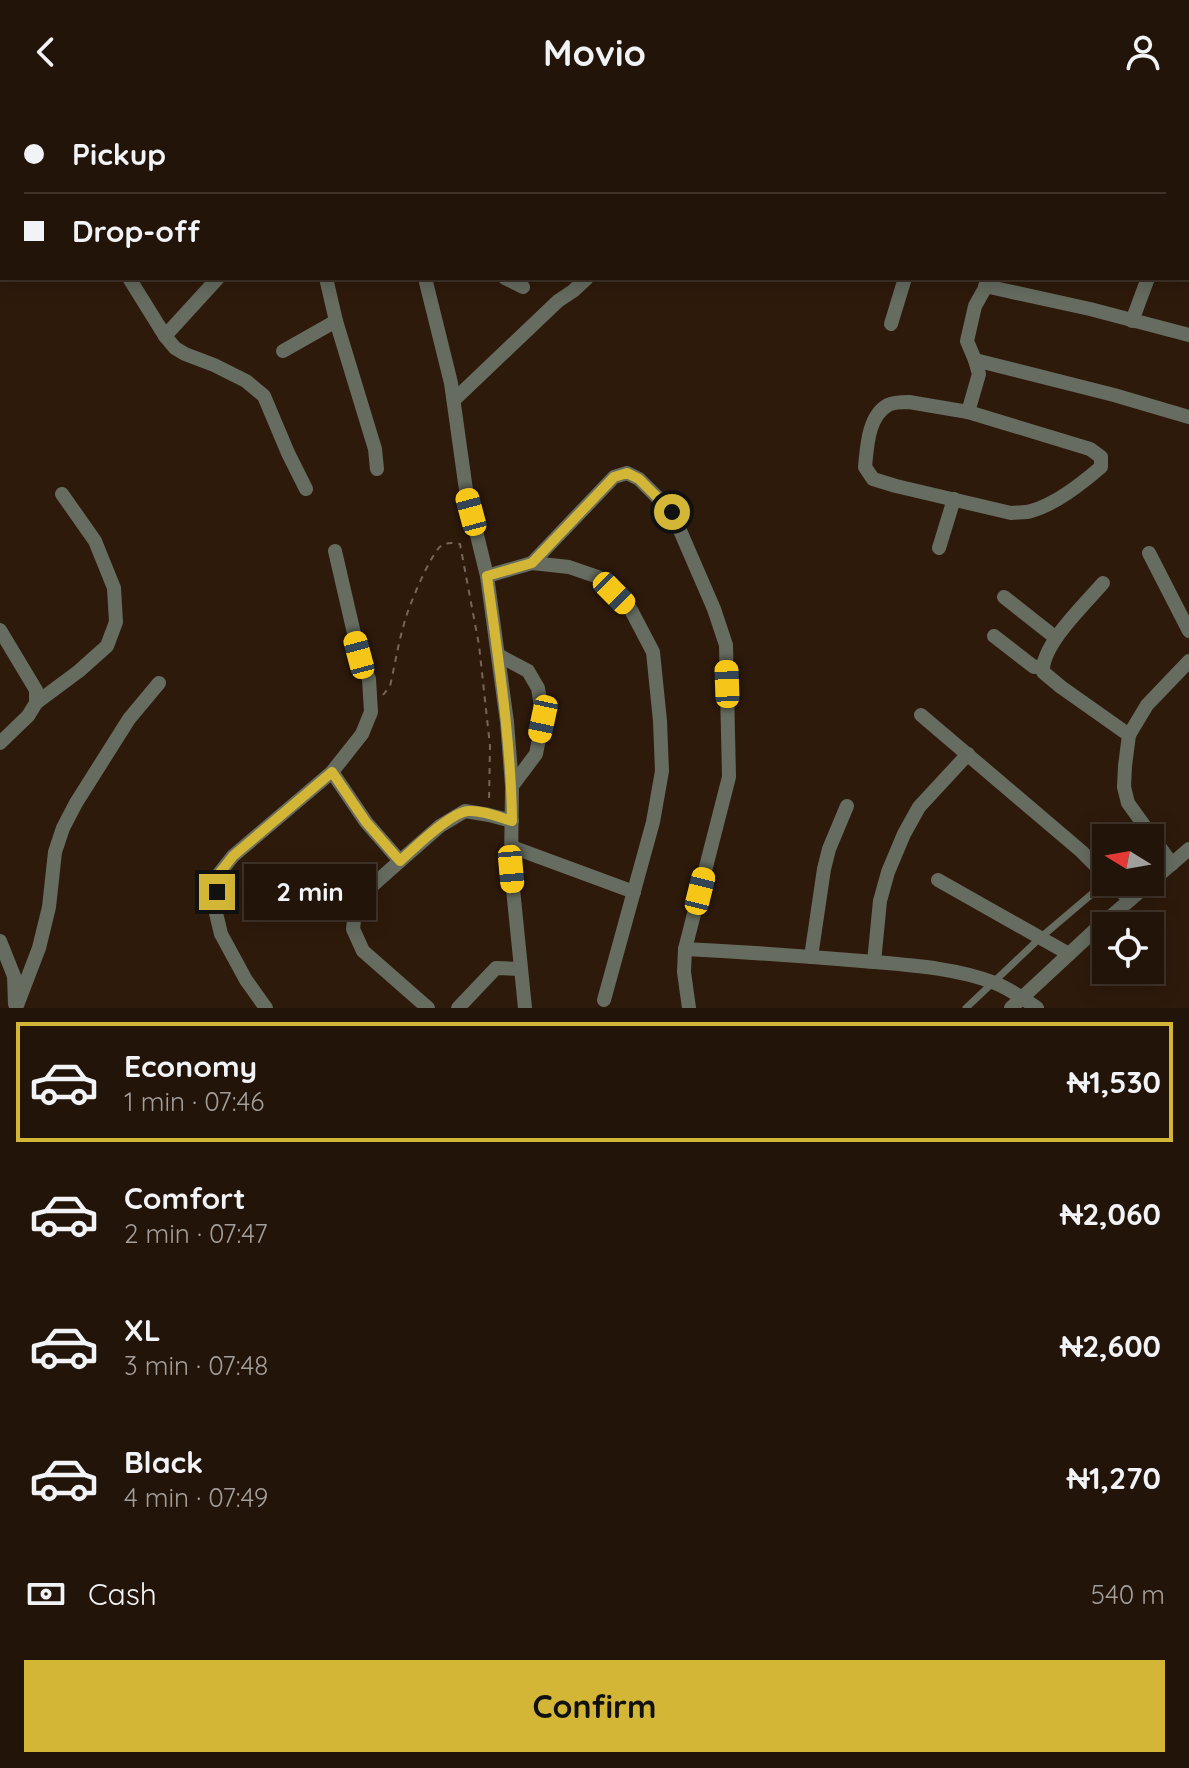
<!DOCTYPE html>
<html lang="en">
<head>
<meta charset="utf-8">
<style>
  :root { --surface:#221408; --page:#2a1d12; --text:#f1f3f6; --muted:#a29e9c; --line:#3f3329; --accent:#d3b635 }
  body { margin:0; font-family:Quicksand,sans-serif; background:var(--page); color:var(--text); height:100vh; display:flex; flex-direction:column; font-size:30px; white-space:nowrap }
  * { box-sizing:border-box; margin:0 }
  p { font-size:26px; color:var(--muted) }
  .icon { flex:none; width:44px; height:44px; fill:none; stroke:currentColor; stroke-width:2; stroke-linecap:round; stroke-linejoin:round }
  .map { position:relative; height:904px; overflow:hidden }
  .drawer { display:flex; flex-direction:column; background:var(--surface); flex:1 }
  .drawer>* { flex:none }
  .hud { position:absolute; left:0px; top:0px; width:1190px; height:176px; box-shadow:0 4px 20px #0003,0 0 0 2px var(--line); display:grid; align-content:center; height:176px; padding:0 24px; background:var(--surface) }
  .needle { width:52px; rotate:281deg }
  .controls { position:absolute; left:1092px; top:720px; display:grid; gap:16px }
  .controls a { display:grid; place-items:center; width:72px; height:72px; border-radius:0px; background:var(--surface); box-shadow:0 4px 20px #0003,0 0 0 2px var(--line); font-size:40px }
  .end { position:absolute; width:36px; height:36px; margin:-18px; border:10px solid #d3b635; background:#111; box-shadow:0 0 0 4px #111 }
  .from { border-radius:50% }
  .bubble { position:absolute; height:56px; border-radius:0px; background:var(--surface); box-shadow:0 4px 20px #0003,0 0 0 2px var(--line); font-size:26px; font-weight:700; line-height:56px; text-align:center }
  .car { position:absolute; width:24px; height:48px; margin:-24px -12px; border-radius:10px; box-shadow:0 0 6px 2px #0007; background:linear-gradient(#f5c518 24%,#345 0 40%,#f5c518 0 76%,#345 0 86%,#f5c518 0) }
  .hud b { display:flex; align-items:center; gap:28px; height:76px; font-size:30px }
  .hud b+b { border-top:2px solid var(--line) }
  .hud i { width:20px; height:20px; background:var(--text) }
  ul { padding:14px 0 0; list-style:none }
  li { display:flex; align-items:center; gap:24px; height:120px; margin:0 16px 12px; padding:0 8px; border:4px solid transparent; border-radius:0px }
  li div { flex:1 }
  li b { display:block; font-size:30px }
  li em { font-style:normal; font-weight:700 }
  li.current { border-color:var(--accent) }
  li>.icon { width:72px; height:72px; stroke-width:1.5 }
  .pay { display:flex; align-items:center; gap:20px; height:88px; padding:0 24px; font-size:30px }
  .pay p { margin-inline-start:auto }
  .action { display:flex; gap:16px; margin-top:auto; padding:16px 24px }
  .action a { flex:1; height:92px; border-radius:0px; background:var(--accent); color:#111; font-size:32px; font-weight:700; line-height:92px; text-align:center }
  header { display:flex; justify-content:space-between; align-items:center; height:104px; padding:0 24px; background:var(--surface); font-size:36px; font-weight:700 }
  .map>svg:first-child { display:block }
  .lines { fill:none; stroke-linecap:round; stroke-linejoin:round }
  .path { stroke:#776558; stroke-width:2; stroke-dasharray:6 6; stroke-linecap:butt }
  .lane { stroke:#666c60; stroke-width:7 }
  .street { stroke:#666c60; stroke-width:14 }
  .route { stroke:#d3b635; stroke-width:10 }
</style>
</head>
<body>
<header><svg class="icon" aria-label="back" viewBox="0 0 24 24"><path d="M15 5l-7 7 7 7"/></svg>Movio<svg class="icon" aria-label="person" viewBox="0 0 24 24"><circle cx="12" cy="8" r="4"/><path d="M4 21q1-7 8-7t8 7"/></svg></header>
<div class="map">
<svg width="1189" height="904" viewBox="0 0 1189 904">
  <rect width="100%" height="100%" fill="#2e1a0b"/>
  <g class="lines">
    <path class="path" d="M383,591L390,582C395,561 398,540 404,520C407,506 431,448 442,441C449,438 454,439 460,440L479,541L490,642L489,698"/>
    <path class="lane" d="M966,904L1040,834L1106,778"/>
    <g class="street">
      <path d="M114,0L117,2"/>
      <path d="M277,0L278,2"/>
      <path d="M383,0L384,2"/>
      <path d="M497,0L500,2"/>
      <path d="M801,0L802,2"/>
      <path d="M1147,0V2"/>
      <path d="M210,2L212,0"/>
      <path d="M0,84L2,85"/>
      <path d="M129,174L165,232L175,244L185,250L214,261L246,277L264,292L288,349L306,385"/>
      <path d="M326,174L336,217L375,345L377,365"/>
      <path d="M425,174L451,279L466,386L487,472L507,618L512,682L511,765L525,904"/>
      <path d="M505,174L523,183"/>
      <path d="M985,182L1090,205L1189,231"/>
      <path d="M1132,217L1148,174"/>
      <path d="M891,220L905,174"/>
      <path d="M165,232L218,174"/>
      <path d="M283,247L336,217"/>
      <path d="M975,256L1114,291L1189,313"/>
      <path d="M454,296L558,197L573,187L587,174"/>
      <path d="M909,298L968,308L1090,345L1101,353V363C1081,380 1056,400 1031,407C1025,409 1017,408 1011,409L896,382L873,375L865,363C867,343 868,312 888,301C894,298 902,298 909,298Z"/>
      <path d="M968,308L979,270L975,256L967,237L975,202L989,177"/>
      <path d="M939,444L954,395"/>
      <path d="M1149,449L1189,527"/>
      <path d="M532,459L614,373L627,369L639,375L672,408L714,505L726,541L729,673L685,845L684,868L689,904"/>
      <path d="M487,472L532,459L569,463L598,473L631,506L653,548L660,617L662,667L653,718L604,896"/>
      <path d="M1103,479C1086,499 1041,541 1043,568L1061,583L1129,631"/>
      <path d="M1004,493L1056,534"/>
      <path d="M0,526L36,586V599L28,612L0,639"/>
      <path d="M994,532L1034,563L1043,562"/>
      <path d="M498,551L528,567L538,584L543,615L536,650L512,682"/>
      <path d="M36,599L79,567L107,542L116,518L114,484L95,437L62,390"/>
      <path d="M921,611L1081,747L1106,772"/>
      <path d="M332,668L366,718L400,757"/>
      <path d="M512,743L634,788"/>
      <path d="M1172,760L1128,699L1124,683L1125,662L1129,631L1147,601L1189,557"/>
      <path d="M938,776L1069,850"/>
      <path d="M1112,778L1130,796"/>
      <path d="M0,837L14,872L15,900"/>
      <path d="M685,845C744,848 803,852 862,857C906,861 954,863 995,879C1010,885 1024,895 1037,904"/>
      <path d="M811,853L824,765L829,745L847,702"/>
      <path d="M874,858L880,797L888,768L904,730L919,703L968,650"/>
      <path d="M16,904L39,844L49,803L55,748L63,724L76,699L129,615L159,579"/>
      <path d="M266,904L246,876L221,830L215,805L218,771L233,752L332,668L362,630L371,608L369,575L359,551L335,447"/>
      <path d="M428,904L363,847L353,825L355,807L373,781L400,757L440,722L465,707L489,711L512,717"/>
      <path d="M458,904L496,864L520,865"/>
      <path d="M1011,904L1095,826L1189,745"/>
    </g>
  </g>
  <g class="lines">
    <path class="route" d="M217,788L218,771L233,752L332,668L366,718L400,757C413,745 451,708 468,707C482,706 499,713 512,717C511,635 498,554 487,472L532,459L614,373L627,369L639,375L672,408"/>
  </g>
</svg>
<div class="controls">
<a><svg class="needle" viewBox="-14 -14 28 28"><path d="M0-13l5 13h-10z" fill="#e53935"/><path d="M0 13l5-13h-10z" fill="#a29e9c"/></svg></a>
<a><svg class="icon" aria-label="locate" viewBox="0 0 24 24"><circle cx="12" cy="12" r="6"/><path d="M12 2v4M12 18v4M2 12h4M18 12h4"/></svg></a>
</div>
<i class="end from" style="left:672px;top:408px"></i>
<i class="end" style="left:217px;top:788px"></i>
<div class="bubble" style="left:244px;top:760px;width:132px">2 min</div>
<i class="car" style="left:471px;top:408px;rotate:345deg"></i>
<i class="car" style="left:614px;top:489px;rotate:135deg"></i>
<i class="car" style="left:359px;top:551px;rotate:345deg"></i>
<i class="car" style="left:727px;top:580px;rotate:358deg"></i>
<i class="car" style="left:543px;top:615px;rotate:192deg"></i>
<i class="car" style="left:511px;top:765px;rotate:175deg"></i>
<i class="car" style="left:700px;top:787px;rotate:14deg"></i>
<div class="hud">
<b><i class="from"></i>Pickup</b>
<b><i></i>Drop-off</b>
</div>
</div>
<section class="drawer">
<ul>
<li class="current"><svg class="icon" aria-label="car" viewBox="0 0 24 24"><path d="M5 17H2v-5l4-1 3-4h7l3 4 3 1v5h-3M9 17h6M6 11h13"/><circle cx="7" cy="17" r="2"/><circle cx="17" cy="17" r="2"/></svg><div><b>Economy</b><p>1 min · 07:46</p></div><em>₦1,530</em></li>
<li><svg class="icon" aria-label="car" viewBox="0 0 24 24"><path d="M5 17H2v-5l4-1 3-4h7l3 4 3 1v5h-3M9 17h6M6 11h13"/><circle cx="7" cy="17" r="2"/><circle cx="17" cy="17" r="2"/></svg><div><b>Comfort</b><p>2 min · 07:47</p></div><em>₦2,060</em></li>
<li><svg class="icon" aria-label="car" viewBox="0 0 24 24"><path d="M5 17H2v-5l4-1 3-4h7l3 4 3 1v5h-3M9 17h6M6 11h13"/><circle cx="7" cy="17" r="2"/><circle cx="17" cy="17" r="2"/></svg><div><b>XL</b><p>3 min · 07:48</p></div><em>₦2,600</em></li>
<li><svg class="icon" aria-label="car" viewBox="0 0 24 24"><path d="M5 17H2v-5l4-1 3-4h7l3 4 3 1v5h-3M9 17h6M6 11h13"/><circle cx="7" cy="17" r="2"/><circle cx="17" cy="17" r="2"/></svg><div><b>Black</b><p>4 min · 07:49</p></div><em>₦1,270</em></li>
</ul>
<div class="pay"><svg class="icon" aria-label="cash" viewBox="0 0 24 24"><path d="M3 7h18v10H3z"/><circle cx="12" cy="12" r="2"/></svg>Cash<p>540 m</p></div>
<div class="action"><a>Confirm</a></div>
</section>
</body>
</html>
